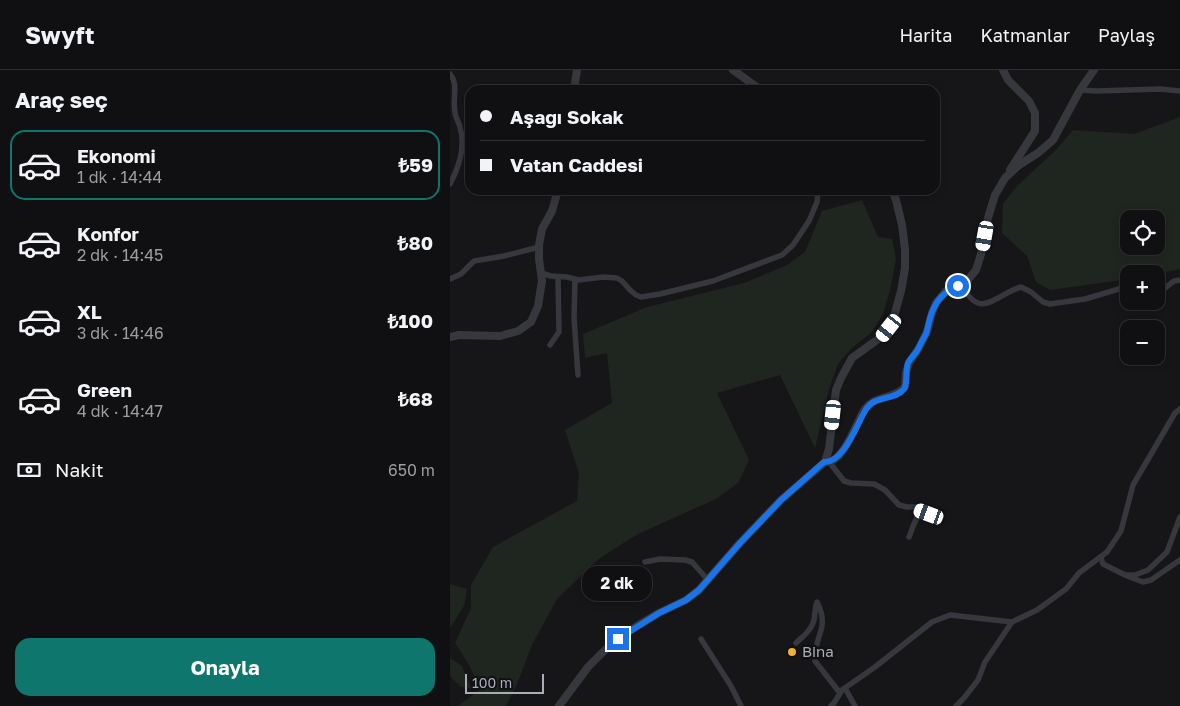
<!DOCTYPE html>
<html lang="tr">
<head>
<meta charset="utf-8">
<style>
  :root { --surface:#101012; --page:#19191b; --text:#f1f3f6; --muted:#9c9d9f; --line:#303032; --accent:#0f766e }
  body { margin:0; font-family:"Golos Text",sans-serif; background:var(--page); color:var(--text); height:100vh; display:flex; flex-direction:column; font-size:19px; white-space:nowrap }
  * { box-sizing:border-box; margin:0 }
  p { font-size:16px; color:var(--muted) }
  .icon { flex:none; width:28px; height:28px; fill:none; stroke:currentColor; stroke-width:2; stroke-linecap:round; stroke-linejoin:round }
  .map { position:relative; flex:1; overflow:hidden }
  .drawer { display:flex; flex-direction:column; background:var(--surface); width:450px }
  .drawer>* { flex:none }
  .guide { position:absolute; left:15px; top:15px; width:475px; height:110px; border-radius:15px; box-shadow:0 2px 8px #0003,0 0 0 1px var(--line); display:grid; align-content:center; height:110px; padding:0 15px; background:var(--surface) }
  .tools { position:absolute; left:670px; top:140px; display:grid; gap:10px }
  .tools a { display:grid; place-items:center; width:45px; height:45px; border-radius:10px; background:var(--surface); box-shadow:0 2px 8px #0003,0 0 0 1px var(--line); font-size:25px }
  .scale { position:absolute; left:15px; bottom:12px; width:79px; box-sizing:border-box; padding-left:5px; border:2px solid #a8adb8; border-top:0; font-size:14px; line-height:18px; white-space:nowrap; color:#a8adb8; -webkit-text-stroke:4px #111113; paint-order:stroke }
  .end { position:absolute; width:22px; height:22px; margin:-11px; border:6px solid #1a73e8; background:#fff; box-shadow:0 0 0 2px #fff }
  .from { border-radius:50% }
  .bubble { position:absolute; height:35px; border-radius:15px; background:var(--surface); box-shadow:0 2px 8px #0003,0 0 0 1px var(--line); font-size:16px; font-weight:700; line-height:35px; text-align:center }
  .car { position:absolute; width:15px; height:30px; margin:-15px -8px; border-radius:6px; box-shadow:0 0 4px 1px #0007; background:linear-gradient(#fff 24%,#345 0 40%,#fff 0 76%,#345 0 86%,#fff 0) }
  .guide b { display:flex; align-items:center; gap:18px; height:48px; font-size:19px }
  .guide b+b { border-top:1px solid var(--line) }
  .guide i { width:12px; height:12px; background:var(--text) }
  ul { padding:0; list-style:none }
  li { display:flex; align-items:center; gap:15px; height:70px; margin:0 10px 8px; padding:0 5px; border:2px solid transparent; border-radius:15px }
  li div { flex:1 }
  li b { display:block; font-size:19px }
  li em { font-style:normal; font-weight:700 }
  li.selected { border-color:var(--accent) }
  li>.icon { width:45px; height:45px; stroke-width:1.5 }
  h2 { padding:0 15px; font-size:22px; line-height:60px }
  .pay { display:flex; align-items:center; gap:12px; height:55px; padding:0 15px; font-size:19px }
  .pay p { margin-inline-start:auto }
  .cta { display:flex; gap:10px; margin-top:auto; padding:10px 15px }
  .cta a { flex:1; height:58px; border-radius:15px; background:var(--accent); color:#fff; font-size:20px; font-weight:700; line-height:58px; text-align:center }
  header { display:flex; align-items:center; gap:30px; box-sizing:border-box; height:70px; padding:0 25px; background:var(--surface); border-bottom:1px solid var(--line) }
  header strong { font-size:24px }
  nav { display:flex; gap:28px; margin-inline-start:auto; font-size:18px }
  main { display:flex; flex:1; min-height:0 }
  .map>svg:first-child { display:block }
  .green { fill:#1e261f; fill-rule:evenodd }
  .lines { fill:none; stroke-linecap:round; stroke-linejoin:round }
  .minor { stroke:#37383d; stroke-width:5.5 }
  .tertiary { stroke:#37383d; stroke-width:8 }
  .route { stroke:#1a73e8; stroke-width:6 }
  .poi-dot { fill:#f2b134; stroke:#111113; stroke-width:2 }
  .labels { text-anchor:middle; stroke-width:5; stroke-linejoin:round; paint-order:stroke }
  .poi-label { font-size:15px; fill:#a8adb8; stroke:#111113; text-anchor:start }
</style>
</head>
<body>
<header>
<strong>Swyft</strong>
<nav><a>Harita</a><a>Katmanlar</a><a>Paylaş</a></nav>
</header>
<main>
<section class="drawer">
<h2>Araç seç</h2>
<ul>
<li class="selected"><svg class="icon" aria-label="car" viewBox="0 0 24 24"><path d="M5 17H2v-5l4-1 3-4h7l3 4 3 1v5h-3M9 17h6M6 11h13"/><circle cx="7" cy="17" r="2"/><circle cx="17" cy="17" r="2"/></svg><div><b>Ekonomi</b><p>1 dk · 14:44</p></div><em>₺59</em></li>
<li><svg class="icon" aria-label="car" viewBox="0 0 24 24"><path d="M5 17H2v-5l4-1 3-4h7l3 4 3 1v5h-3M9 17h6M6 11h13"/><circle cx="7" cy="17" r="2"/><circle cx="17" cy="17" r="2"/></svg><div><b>Konfor</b><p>2 dk · 14:45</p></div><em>₺80</em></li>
<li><svg class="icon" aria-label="car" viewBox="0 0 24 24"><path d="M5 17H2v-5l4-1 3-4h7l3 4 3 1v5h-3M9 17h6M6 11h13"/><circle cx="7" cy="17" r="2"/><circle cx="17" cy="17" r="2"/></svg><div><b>XL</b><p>3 dk · 14:46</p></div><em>₺100</em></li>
<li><svg class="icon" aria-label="car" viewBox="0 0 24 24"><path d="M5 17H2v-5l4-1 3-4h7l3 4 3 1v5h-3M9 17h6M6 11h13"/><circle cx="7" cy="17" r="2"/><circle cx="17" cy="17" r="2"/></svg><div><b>Green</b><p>4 dk · 14:47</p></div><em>₺68</em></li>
</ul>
<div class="pay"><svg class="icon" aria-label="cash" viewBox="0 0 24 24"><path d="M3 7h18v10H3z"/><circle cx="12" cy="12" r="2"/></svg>Nakit<p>650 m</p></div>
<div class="cta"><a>Onayla</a></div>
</section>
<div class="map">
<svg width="730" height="636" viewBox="0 0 730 636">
  <rect width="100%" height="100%" fill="#161618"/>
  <g class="green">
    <path d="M730,47V199L706,204H679V209L600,220L586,212L577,186L552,163L553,134L567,116L606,80L623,60L684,64ZM679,149H706V176H679Z"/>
    <path d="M412,130L428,167L442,169L446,189L440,220L433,244L422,262L402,278L388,294L379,319L365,378L330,305L267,323L299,390L288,413L266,429L188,464L150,488L107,529L82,575L67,614L56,636H8L31,619L18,593L5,573L21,538V515L43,477L127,431L129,403L115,360L162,333L157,283L135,288L133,264L197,237L294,213L337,195L355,182L372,141Z"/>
    <path d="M0,514L17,519L14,536L0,558Z"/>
    <path d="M0,588L12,596L21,618L11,617L0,606Z"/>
  </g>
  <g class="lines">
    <g class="minor">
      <path d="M0,4C9,14 2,30 5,42C5,47 9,52 10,57C16,77 9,97 0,114"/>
      <path d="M630,20L646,21L710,19L730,21"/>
      <path d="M91,203L101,206L117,207L128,210L154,207L167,208L172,211L180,220L186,225L191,227L210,224L263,211L332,185L343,175L359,151L367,132L368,123L371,120"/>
      <path d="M0,209L11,204L24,191L54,186L89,177"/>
      <path d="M125,209L124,248L128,305"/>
      <path d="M511,214C531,252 544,225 571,217L581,222L593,232L600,234L635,229L669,219L679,222"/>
      <path d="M706,225L724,211L730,210"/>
      <path d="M100,275L109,262L108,207"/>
      <path d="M380,393L394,411L401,413L424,414L435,420L449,435L457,437H466C472,445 467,446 464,454C462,458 461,463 459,467"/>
      <path d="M469,440L485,446"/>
      <path d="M651,488L653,494L675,505H685L698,500L717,482L730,447"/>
      <path d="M195,492L210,489L235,490L242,492L258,510"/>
      <path d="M677,506L693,512L701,510L730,490"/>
      <path d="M251,569L281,616L291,636"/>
      <path d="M346,573C352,567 360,562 363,553C366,546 364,539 367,532C381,559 363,566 365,591L390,623"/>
      <path d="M395,618L405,636"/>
      <path d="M381,636L384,633L392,620L425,597L482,552L500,545L562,552"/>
      <path d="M506,636L514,628L528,610L535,592L562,552L587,540L616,519L629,503L657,482L671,461L683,415L725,343L730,339"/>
    </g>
    <g class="tertiary">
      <path d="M283,0L311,20"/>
      <path d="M553,0L558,10L579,31L585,43V61L560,100"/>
      <path d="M124,20L127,0"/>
      <path d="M0,267L9,265L50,266L68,261L81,252L88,236L92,211L89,189V175L92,159L102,141L108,120"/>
      <path d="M375,392C394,394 406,352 415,339C425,325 443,330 455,317L456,303L459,293L469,278L477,262L482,243L486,233L496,221L517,211L526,200L531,184L538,148L545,125L555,108L569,95L588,83L603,70L630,20L644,0"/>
      <path d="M109,636L138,597L154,581L168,569L187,556L209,543L236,530L249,520L290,473L331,430L375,392L379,379L386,320L391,308L402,288L431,267L439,258L445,243L451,221L455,198V179L452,155L446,130L442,120"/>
    </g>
  </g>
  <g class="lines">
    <path class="route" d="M168,569L209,543L236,530L249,520L290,473L331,430L374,392C393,394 407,354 415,341C424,324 445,331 454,319C458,313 455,301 458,293C460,289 464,285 467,281C470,275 473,269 476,264C478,258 479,251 481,245C486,230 494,222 508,216"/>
  </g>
  <circle class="poi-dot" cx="342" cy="582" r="5"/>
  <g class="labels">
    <g class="poi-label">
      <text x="352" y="587">Bina</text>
    </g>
  </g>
</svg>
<div class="tools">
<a><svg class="icon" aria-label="locate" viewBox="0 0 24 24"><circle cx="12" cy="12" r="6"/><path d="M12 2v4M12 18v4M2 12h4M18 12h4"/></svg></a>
<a>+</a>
<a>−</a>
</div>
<div class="scale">100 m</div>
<i class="end from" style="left:508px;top:216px"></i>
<i class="end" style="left:168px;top:569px"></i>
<div class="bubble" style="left:132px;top:496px;width:70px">2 dk</div>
<i class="car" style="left:535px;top:166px;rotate:190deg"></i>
<i class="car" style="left:439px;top:258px;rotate:218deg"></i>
<i class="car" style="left:383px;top:345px;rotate:186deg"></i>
<i class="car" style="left:479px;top:444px;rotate:290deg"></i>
<div class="guide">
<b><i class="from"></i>Aşağı Sokak</b>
<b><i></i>Vatan Caddesi</b>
</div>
</div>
</main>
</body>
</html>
